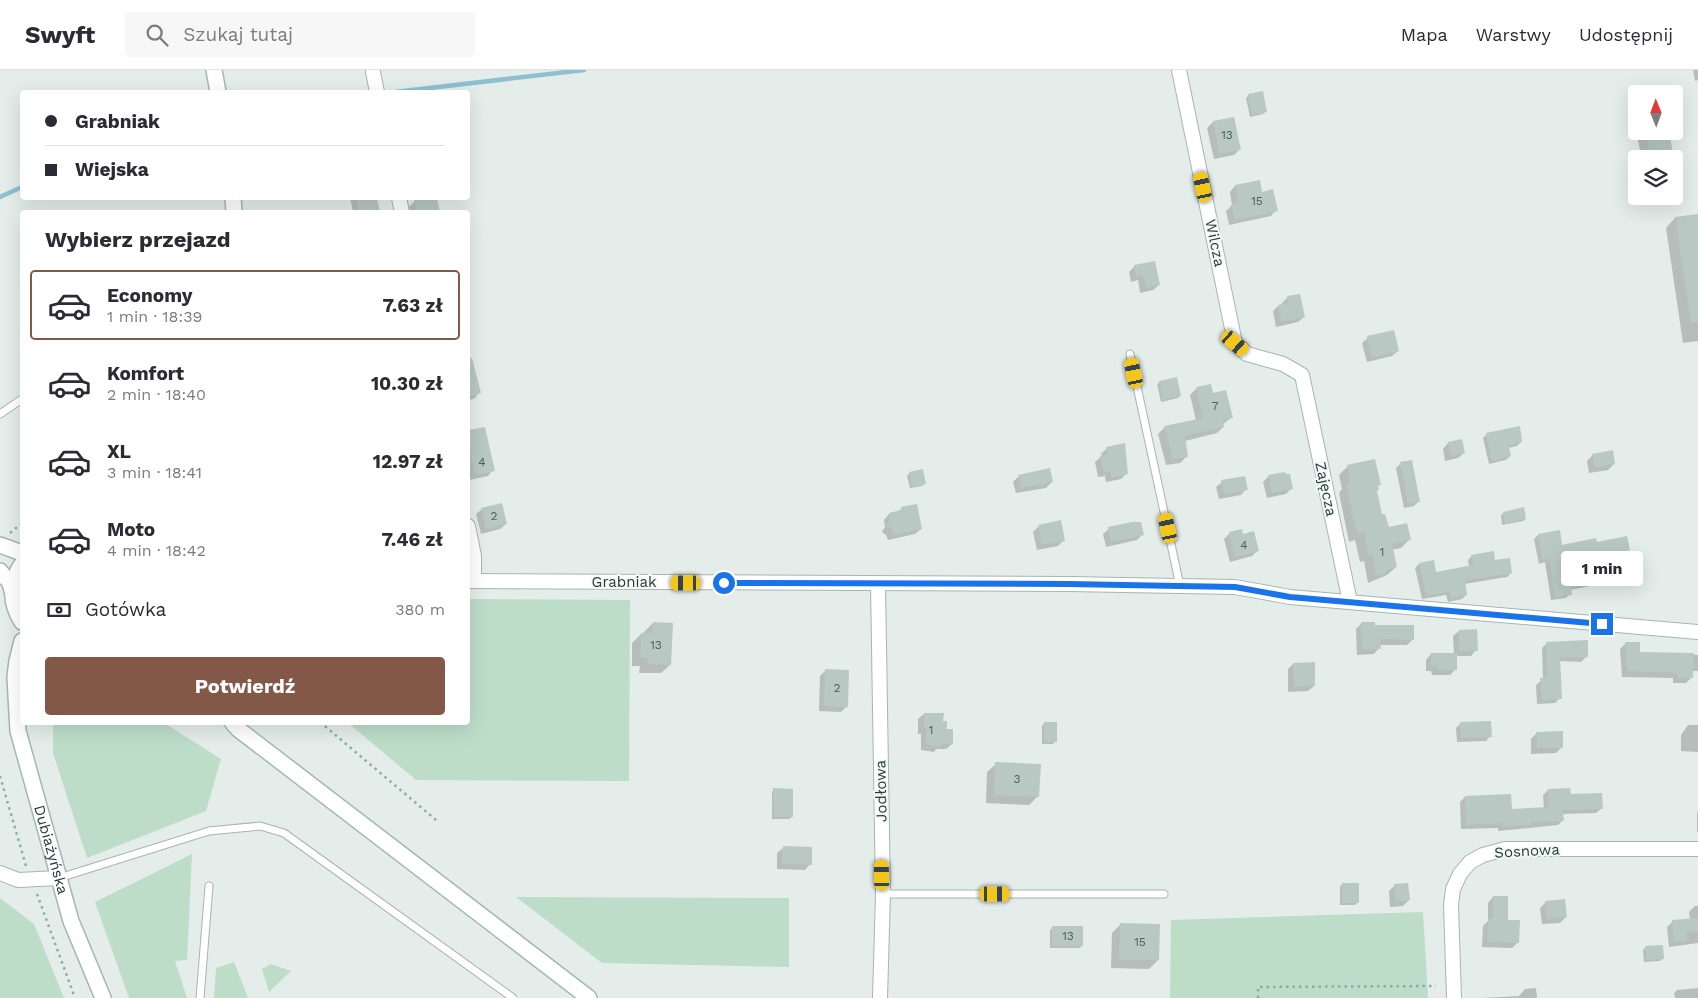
<!DOCTYPE html>
<html lang="pl">
<head>
<meta charset="utf-8">
<style>
  :root { --surface:#fff; --page:#f7f7f7; --text:#2b2b33; --muted:#7c7c81; --line:#e1e1e2; --accent:#835848 }
  body { margin:0; font-family:"Work Sans",sans-serif; background:var(--page); color:var(--text); height:100vh; display:flex; flex-direction:column; font-size:19px; white-space:nowrap }
  * { box-sizing:border-box; margin:0 }
  p { font-size:16px; color:var(--muted) }
  .icon { flex:none; width:28px; height:28px; fill:none; stroke:currentColor; stroke-width:2; stroke-linecap:round; stroke-linejoin:round }
  .map { position:relative; flex:1; overflow:hidden }
  .drawer { position:absolute; left:20px; top:140px; width:450px; height:515px; display:flex; flex-direction:column; background:var(--surface); border-radius:5px; box-shadow:0 5px 20px #0002 }
  .drawer>* { flex:none }
  .banner { position:absolute; left:20px; top:20px; width:450px; height:110px; border-radius:5px; box-shadow:0 5px 20px #0002; display:grid; align-content:center; height:110px; padding:0 25px; background:var(--surface) }
  .needle { width:32px; rotate:359deg }
  .controls { position:absolute; left:1628px; top:15px; display:grid; gap:10px }
  .controls a { display:grid; place-items:center; width:55px; height:55px; border-radius:5px; background:var(--surface); box-shadow:0 5px 20px #0002; font-size:25px }
  .end { position:absolute; width:22px; height:22px; margin:-11px; border:6px solid #1a73e8; background:#fff; box-shadow:0 0 0 2px #fff }
  .from { border-radius:50% }
  .bubble { position:absolute; height:35px; border-radius:5px; background:var(--surface); box-shadow:0 5px 20px #0002; font-size:16px; font-weight:700; line-height:35px; text-align:center }
  .car { position:absolute; width:15px; height:30px; margin:-15px -8px; border-radius:6px; box-shadow:0 0 4px 1px #0007; background:linear-gradient(#f5c518 24%,#345 0 40%,#f5c518 0 76%,#345 0 86%,#f5c518 0) }
  .banner b { display:flex; align-items:center; gap:18px; height:48px; font-size:19px }
  .banner b+b { border-top:1px solid var(--line) }
  .banner i { width:12px; height:12px; background:var(--text) }
  ul { padding:0; list-style:none }
  li { display:flex; align-items:center; gap:15px; height:70px; margin:0 10px 8px; padding:0 15px; border:2px solid transparent; border-radius:5px }
  li div { flex:1 }
  li b { display:block; font-size:19px }
  li em { font-style:normal; font-weight:700 }
  li.on { border-color:var(--accent) }
  li>.icon { width:45px; height:45px; stroke-width:1.5 }
  h2 { padding:0 25px; font-size:22px; line-height:60px }
  .pay { display:flex; align-items:center; gap:12px; height:55px; padding:0 25px; font-size:19px }
  .pay p { margin-inline-start:auto }
  .action { display:flex; gap:10px; margin-top:auto; padding:10px 25px }
  .action a { flex:1; height:58px; border-radius:5px; background:var(--accent); color:#fff; font-size:20px; font-weight:700; line-height:58px; text-align:center }
  header { display:flex; align-items:center; gap:30px; box-sizing:border-box; height:70px; padding:0 25px; background:var(--surface); border-bottom:1px solid var(--line) }
  header strong { font-size:24px }
  nav { display:flex; gap:28px; margin-inline-start:auto; font-size:18px }
  .search { width:350px; height:45px; background:var(--page); display:flex; align-items:center; gap:12px; box-sizing:border-box; padding:0 18px; border-radius:5px; color:var(--muted); font-size:19px }
  .map>svg:first-child { display:block }
  .green { fill:#bdddc9 }
  .shadow { fill:#0003 }
  .lines { fill:none; stroke-linecap:round; stroke-linejoin:round }
  .stream { stroke:#8ec0d0; stroke-width:4.5 }
  .building { fill:#b9c8c3 }
  .lane-casing { stroke:#a7b5b1; stroke-width:9 }
  .street-casing { stroke:#a7b5b1; stroke-width:16 }
  .secondary-casing { stroke:#a2b8b2; stroke-width:18 }
  .path { stroke:#85b0a6; stroke-width:2.5; stroke-dasharray:2.5 4; stroke-linecap:butt }
  .lane { stroke:#fff; stroke-width:7 }
  .street { stroke:#fff; stroke-width:14 }
  .secondary { stroke:#fff; stroke-width:15 }
  .route { stroke:#1a73e8; stroke-width:6 }
  .labels { text-anchor:middle; stroke-width:4; stroke-linejoin:round; paint-order:stroke }
  .number-label { font-size:12px; fill:#49605c }
  .street-label { font-size:15px; fill:#243e39; stroke:#f4f9f7 }
</style>
</head>
<body>
<header>
<strong>Swyft</strong>
<div class="search"><svg class="icon" aria-label="search" viewBox="0 0 24 24"><circle cx="10" cy="10" r="6"/><path d="M15 15l6 6"/></svg>Szukaj tutaj</div>
<nav><a>Mapa</a><a>Warstwy</a><a>Udostępnij</a></nav>
</header>
<div class="map">
<svg width="1698" height="928" viewBox="0 0 1698 928">
  <rect width="100%" height="100%" fill="#e4edea"/>
  <g class="green">
    <path d="M468,529L630,530L629,711L416,710L348,653L468,652Z"/>
    <path d="M164,653L221,689L206,741L87,788L53,683V653Z"/>
    <path d="M192,784L187,890L175,891L187,928H129L95,832Z"/>
    <path d="M516,827L789,828V897L602,893Z"/>
    <path d="M0,828L34,854L64,928H0Z"/>
    <path d="M1423,842L1428,928H1170L1171,850Z"/>
    <path d="M234,892L248,928H214L216,898Z"/>
    <path d="M271,894L291,901L269,922L262,899Z"/>
  </g>
  <g class="shadow">
    <path d="M1693,0H1698V10L1695,11Z"/>
    <path d="M1249,25L1266,41L1263,44L1250,47L1246,28Z"/>
    <path d="M1234,48L1240,79L1234,85L1214,89L1207,58L1213,52Z"/>
    <path d="M1636,61H1667L1673,89H1642Z"/>
    <path d="M1674,91L1678,109L1674,113Z"/>
    <path d="M1235,116L1261,123L1276,140L1271,146L1229,155L1226,141L1232,135L1230,122Z"/>
    <path d="M350,128H375L378,142H353Z"/>
    <path d="M436,128L439,142H410L409,137L415,131Z"/>
    <path d="M1698,145V271L1683,273L1666,158L1675,148Z"/>
    <path d="M1135,196L1159,215L1153,220L1140,223L1138,210L1131,212L1129,202Z"/>
    <path d="M1287,228L1304,247L1298,252L1276,257L1273,241L1278,236L1282,235V233Z"/>
    <path d="M1368,268L1398,281L1392,286L1367,292L1362,273Z"/>
    <path d="M468,282H469L479,323L474,329L468,330Z"/>
    <path d="M1160,312L1180,326L1178,328L1161,332L1157,314Z"/>
    <path d="M1197,318L1212,325L1231,348L1223,354V357L1217,363L1185,371L1187,386L1180,393L1166,395L1158,364L1165,357L1196,350L1190,325Z"/>
    <path d="M484,359L493,400L488,406L469,410L468,401V362Z"/>
    <path d="M1487,364L1521,372L1517,376L1508,378L1510,386L1506,390L1489,394L1483,368Z"/>
    <path d="M1461,370L1464,383L1458,388L1445,391L1443,379L1448,373Z"/>
    <path d="M1107,378L1127,403L1121,409L1106,412L1105,406L1098,407L1095,392L1102,386L1101,384Z"/>
    <path d="M1593,385L1614,394L1608,400L1589,403L1587,391Z"/>
    <path d="M1400,394L1418,432L1414,436L1404,438L1396,398Z"/>
    <path d="M1347,397L1379,414L1376,422L1381,446L1388,459L1409,470L1401,478L1392,480L1396,497L1387,505L1368,513L1364,491L1360,492L1355,470L1349,472L1339,423L1342,419L1339,405Z"/>
    <path d="M910,403L924,414L922,416L910,418L907,406Z"/>
    <path d="M1019,406L1052,412L1046,418L1016,423L1013,412Z"/>
    <path d="M1269,406L1291,419L1286,424L1267,428L1263,412Z"/>
    <path d="M1222,412L1246,419L1241,425L1219,429L1216,417Z"/>
    <path d="M482,439L506,454L500,459L481,464L476,444Z"/>
    <path d="M901,439L921,459L915,464L888,470L886,465L882,462L885,457L884,450L889,444L898,442Z"/>
    <path d="M1504,443L1525,449L1523,451L1502,455L1501,445Z"/>
    <path d="M1039,456L1064,470L1058,476L1037,480L1033,462Z"/>
    <path d="M1109,459L1143,464L1137,470L1106,477L1103,464Z"/>
    <path d="M1230,463L1242,466L1257,481L1252,486L1230,492L1224,469Z"/>
    <path d="M1538,465L1561,476L1596,474L1629,479L1625,483L1611,486L1615,508L1611,512L1570,520V524L1566,528L1551,530L1545,492L1539,494L1534,469Z"/>
    <path d="M1472,486L1494,492L1511,503L1507,507L1464,514L1466,525L1462,529L1448,532L1446,525L1422,529L1415,498L1419,494L1435,503L1469,497L1468,490Z"/>
    <path d="M653,553L670,595L661,603H639L640,596H632V573L641,564H644V562Z"/>
    <path d="M1361,554L1374,557L1413,569L1407,575H1379V578L1374,584L1357,585L1356,559Z"/>
    <path d="M1459,561L1476,580L1471,586H1455V600L1450,605H1432L1431,601H1426V590L1431,584H1454L1453,566Z"/>
    <path d="M1547,573L1586,587L1581,592L1559,591L1560,628L1555,633L1537,634L1536,615L1543,609L1542,578Z"/>
    <path d="M1626,573L1639,583L1698,585V601H1692L1691,608L1686,613H1673V608L1622,607L1620,579Z"/>
    <path d="M1293,594L1314,616L1308,621L1288,622V599Z"/>
    <path d="M826,600L847,636L841,642L819,641L820,606Z"/>
    <path d="M924,644L942,652L952,674L946,679H936L934,682L921,680V664H918V649Z"/>
    <path d="M1044,653L1056,671L1053,674H1042V656Z"/>
    <path d="M1461,653L1490,666L1486,671L1457,672L1456,658Z"/>
    <path d="M1688,655H1698V682L1681,681V665Z"/>
    <path d="M1537,663L1562,677L1556,683L1531,684V669Z"/>
    <path d="M996,694L1038,726L1029,735L986,733L987,702Z"/>
    <path d="M774,720L792,747L789,749H772V722Z"/>
    <path d="M1548,720L1569,726L1602,738L1596,743L1562,744L1563,750L1558,755L1498,761V758L1461,759L1460,732L1465,727L1511,740L1544,739L1543,725Z"/>
    <path d="M1698,742V762H1697V743Z"/>
    <path d="M783,778L810,794L805,800L777,799V783Z"/>
    <path d="M1342,814L1358,832L1355,835H1340V817Z"/>
    <path d="M1394,816L1409,830L1403,836L1390,837L1389,821Z"/>
    <path d="M1493,827L1518,872L1512,878L1482,877L1483,856L1488,851V833Z"/>
    <path d="M1546,832L1566,847L1560,853L1542,854L1540,838Z"/>
    <path d="M1695,836H1698V873L1669,877L1667,857L1673,851L1690,850L1689,842Z"/>
    <path d="M1120,855L1158,890L1149,899L1111,898L1112,863Z"/>
    <path d="M1053,857L1082,876L1080,878H1050V860Z"/>
    <path d="M1646,877L1663,888L1660,891L1644,892L1643,880Z"/>
    <path d="M1536,918L1537,928H1481L1519,926L1525,919Z"/>
    <path d="M1698,918V928H1675L1674,923L1677,920Z"/>
  </g>
  <g class="lines">
    <g class="stream">
      <path d="M395,22L584,0"/>
      <path d="M0,127L22,117"/>
    </g>
  </g>
  <g class="building">
    <path d="M1263,21L1267,42L1252,45L1248,24Z"/>
    <path d="M1234,47L1241,80L1219,84L1213,51Z"/>
    <path d="M1645,61H1669L1674,89H1651Z"/>
    <path d="M1260,110L1262,122L1273,119L1278,141L1235,150L1231,135L1238,133L1235,115Z"/>
    <path d="M356,128H377L380,142H359Z"/>
    <path d="M426,128H437L440,142H417L414,130Z"/>
    <path d="M1698,144V252L1691,253L1675,147Z"/>
    <path d="M1155,191L1160,215L1146,218L1143,205L1136,207L1134,195Z"/>
    <path d="M1300,224L1305,247L1281,252L1278,235L1288,233L1287,226Z"/>
    <path d="M1394,260L1399,281L1372,288L1367,266Z"/>
    <path d="M472,288L481,323L468,327V289Z"/>
    <path d="M1177,307L1181,326L1163,330L1159,311Z"/>
    <path d="M1211,314L1213,323L1226,320L1233,348L1223,350L1224,357L1185,366L1188,387L1173,390L1164,356L1203,348L1196,317Z"/>
    <path d="M1520,356L1522,372L1509,376L1511,386L1492,391L1486,363Z"/>
    <path d="M485,357L495,401L475,405L468,371V360Z"/>
    <path d="M1462,369L1465,383L1451,386L1448,372Z"/>
    <path d="M1125,373L1128,404L1111,408L1110,401L1104,402L1100,386L1108,384L1106,377Z"/>
    <path d="M1613,380L1615,394L1595,398L1592,384Z"/>
    <path d="M1375,389L1381,415H1378L1379,420L1377,421L1382,444H1385L1389,457L1407,453L1411,470L1392,474L1397,497L1389,499L1385,504L1376,506L1372,484L1368,485L1364,463L1357,464L1346,413H1350L1347,395Z"/>
    <path d="M1412,390L1420,432L1408,434L1400,392Z"/>
    <path d="M1050,398L1053,412L1021,418L1018,405Z"/>
    <path d="M923,399L926,414L912,417L909,402Z"/>
    <path d="M1285,402L1286,404H1290L1293,419L1272,423L1268,405Z"/>
    <path d="M1245,406L1248,420L1224,424L1221,410Z"/>
    <path d="M502,433L507,454L486,459L481,438Z"/>
    <path d="M917,434L922,459L893,465L892,459L886,456L890,450L889,443L901,440V437Z"/>
    <path d="M1524,437L1526,449L1505,453L1503,442Z"/>
    <path d="M1061,450L1065,471L1042,475L1038,455Z"/>
    <path d="M1132,452H1141L1144,465L1111,472L1108,457Z"/>
    <path d="M1242,459L1243,464L1254,461L1259,481L1235,487L1229,462Z"/>
    <path d="M1560,460L1562,475L1596,468L1597,472L1627,466L1630,480L1612,483L1616,509L1571,517L1572,525L1555,527L1549,489L1542,490L1538,464Z"/>
    <path d="M1494,481L1495,490L1510,488L1512,503L1465,511L1467,525L1451,528L1450,522L1426,526L1419,493L1434,490L1436,502L1473,495L1471,485Z"/>
    <path d="M653,552L673,553L671,595L648,594V588L640,587L641,563H652Z"/>
    <path d="M1361,552H1375V555H1414V570L1380,569L1381,579L1362,580Z"/>
    <path d="M1477,559L1478,581H1459V560Z"/>
    <path d="M1588,570V587H1560L1562,629L1542,630L1540,608H1547L1546,572Z"/>
    <path d="M1625,572H1640V582L1694,583L1693,608H1678V603L1627,601Z"/>
    <path d="M1431,583H1457V600H1437V596H1431Z"/>
    <path d="M1315,592V616L1294,617L1293,593Z"/>
    <path d="M825,599L849,600L848,637L824,636Z"/>
    <path d="M924,643H944L943,651H947V659H953V674H942L940,677L926,674V658H924Z"/>
    <path d="M1491,651L1492,667L1461,668L1460,652Z"/>
    <rect x="1044" y="652" width="13" height="20"/>
    <path d="M1563,661V678H1537L1536,662Z"/>
    <path d="M995,692L1041,694L1039,727L994,725Z"/>
    <path d="M773,718L793,719V747H774Z"/>
    <path d="M1570,718L1571,724L1602,723L1603,739L1563,740L1564,751L1531,752V755L1503,756V753L1466,755L1465,726L1511,724L1512,739L1548,737V719Z"/>
    <path d="M783,776L812,777V795L782,794Z"/>
    <rect x="1342" y="813" width="17" height="20"/>
    <path d="M1408,813L1410,830L1396,832L1394,814Z"/>
    <path d="M1493,826H1508V850H1520L1519,873L1487,872L1488,849H1493Z"/>
    <path d="M1565,829L1567,847L1547,849L1545,831Z"/>
    <path d="M1698,848V861L1686,862L1687,871L1674,872L1672,850Z"/>
    <path d="M1120,853L1160,854L1159,890H1119Z"/>
    <rect x="1052" y="856" width="31" height="20"/>
    <path d="M1663,875L1664,889L1646,890L1645,876Z"/>
  </g>
  <g class="lines">
    <g class="lane-casing">
      <g id="lane">
        <path d="M1130,284L1180,516"/>
        <path d="M0,344L22,329"/>
        <path d="M59,808L209,761L260,756L284,763L513,928"/>
        <path d="M883,824H1164"/>
        <path d="M200,928L209,816"/>
      </g>
    </g>
    <g class="street-casing">
      <g id="street">
        <path d="M1179,0L1235,273L1247,284L1283,294L1302,305L1350,532"/>
        <path d="M373,2L377,22"/>
        <path d="M399,128L402,142"/>
        <path d="M468,456L474,486V511"/>
        <path d="M468,511L1068,514L1235,517L1290,527L1698,562"/>
        <path d="M878,514L883,824L880,928"/>
        <path d="M0,803L18,810L59,808"/>
        <path d="M1454,928L1451,835L1453,819L1460,804L1470,792L1483,785L1505,779H1698"/>
      </g>
    </g>
    <g class="secondary-casing">
      <g id="secondary">
        <path d="M214,0L218,22"/>
        <path d="M233,128L234,142"/>
        <path d="M0,475L22,483"/>
        <path d="M22,494C9,512 10,534 22,552"/>
        <path d="M0,501L10,513L12,521"/>
        <path id="s1" d="M22,571L17,591L15,607L18,661L71,851L103,928"/>
        <path d="M232,652L238,659L589,928"/>
      </g>
    </g>
    <g class="path">
      <path d="M10,463L22,453"/>
      <path d="M320,652L436,750"/>
      <path d="M0,706L26,796"/>
      <path d="M37,824L75,928"/>
      <path d="M1258,928V917L1436,916"/>
    </g>
    <use href="#lane" class="lane"/>
    <use href="#street" class="street"/>
    <use href="#secondary" class="secondary"/>
  </g>
  <g class="lines">
    <path class="route" d="M724,513L1068,514L1235,517L1290,527L1602,554"/>
  </g>
  <g class="labels">
    <g class="number-label">
      <text x="1227" y="69">13</text>
      <text x="1257" y="135">15</text>
      <text x="1215" y="340">7</text>
      <text x="482" y="396">4</text>
      <text x="494" y="450">2</text>
      <text x="1244" y="479">4</text>
      <text x="1382" y="486">1</text>
      <text x="656" y="579">13</text>
      <text x="837" y="622">2</text>
      <text x="931" y="664">1</text>
      <text x="1017" y="713">3</text>
      <text x="1068" y="870">13</text>
      <text x="1140" y="876">15</text>
    </g>
    <g class="street-label">
      <text transform="translate(1215 173) rotate(78)" y="5">Wilcza</text>
      <text transform="translate(1326 419) rotate(78)" y="5">Zajęcza</text>
      <text x="624" y="517">Grabniak</text>
      <text transform="translate(881 721) rotate(-91)" y="5">Jodłowa</text>
      <text dy="5" stroke="none"><textPath href="#s1" startOffset="214">Dubiażyńska</textPath></text>
      <text transform="translate(1527 781) rotate(-3)" y="5">Sosnowa</text>
    </g>
  </g>
</svg>
<div class="controls">
<a><svg class="needle" viewBox="-14 -14 28 28"><path d="M0-13l5 13h-10z" fill="#e53935"/><path d="M0 13l5-13h-10z" fill="#7c7c81"/></svg></a>
<a><svg class="icon" aria-label="layers" viewBox="0 0 24 24"><path d="M12 4l9 5-9 5-9-5zM3 14l9 5 9-5"/></svg></a>
</div>
<i class="end from" style="left:724px;top:513px"></i>
<i class="end" style="left:1602px;top:554px"></i>
<div class="bubble" style="left:1561px;top:481px;width:82px">1 min</div>
<i class="car" style="left:1203px;top:117px;rotate:348deg"></i>
<i class="car" style="left:1235px;top:273px;rotate:131deg"></i>
<i class="car" style="left:1134px;top:303px;rotate:348deg"></i>
<i class="car" style="left:1168px;top:458px;rotate:348deg"></i>
<i class="car" style="left:686px;top:513px;rotate:270deg"></i>
<i class="car" style="left:882px;top:805px;rotate:359deg"></i>
<i class="car" style="left:995px;top:824px;rotate:90deg"></i>
<div class="banner">
<b><i class="from"></i>Grabniak</b>
<b><i></i>Wiejska</b>
</div>
<section class="drawer">
<h2>Wybierz przejazd</h2>
<ul>
<li class="on"><svg class="icon" aria-label="car" viewBox="0 0 24 24"><path d="M5 17H2v-5l4-1 3-4h7l3 4 3 1v5h-3M9 17h6M6 11h13"/><circle cx="7" cy="17" r="2"/><circle cx="17" cy="17" r="2"/></svg><div><b>Economy</b><p>1 min · 18:39</p></div><em>7.63 zł</em></li>
<li><svg class="icon" aria-label="car" viewBox="0 0 24 24"><path d="M5 17H2v-5l4-1 3-4h7l3 4 3 1v5h-3M9 17h6M6 11h13"/><circle cx="7" cy="17" r="2"/><circle cx="17" cy="17" r="2"/></svg><div><b>Komfort</b><p>2 min · 18:40</p></div><em>10.30 zł</em></li>
<li><svg class="icon" aria-label="car" viewBox="0 0 24 24"><path d="M5 17H2v-5l4-1 3-4h7l3 4 3 1v5h-3M9 17h6M6 11h13"/><circle cx="7" cy="17" r="2"/><circle cx="17" cy="17" r="2"/></svg><div><b>XL</b><p>3 min · 18:41</p></div><em>12.97 zł</em></li>
<li><svg class="icon" aria-label="car" viewBox="0 0 24 24"><path d="M5 17H2v-5l4-1 3-4h7l3 4 3 1v5h-3M9 17h6M6 11h13"/><circle cx="7" cy="17" r="2"/><circle cx="17" cy="17" r="2"/></svg><div><b>Moto</b><p>4 min · 18:42</p></div><em>7.46 zł</em></li>
</ul>
<div class="pay"><svg class="icon" aria-label="cash" viewBox="0 0 24 24"><path d="M3 7h18v10H3z"/><circle cx="12" cy="12" r="2"/></svg>Gotówka<p>380 m</p></div>
<div class="action"><a>Potwierdź</a></div>
</section>
</div>
</body>
</html>
